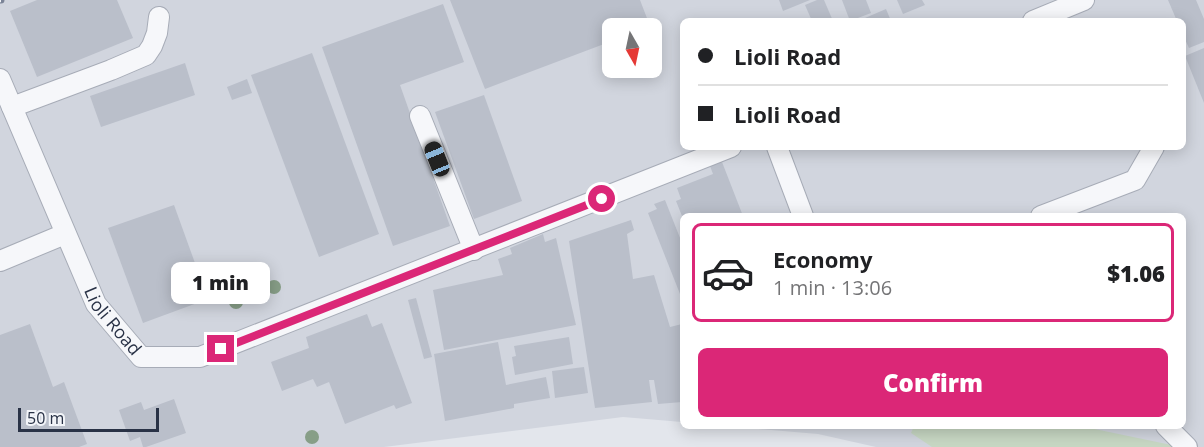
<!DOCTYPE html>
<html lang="en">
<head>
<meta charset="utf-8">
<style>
  :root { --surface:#fff; --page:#f2f2f2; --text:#202124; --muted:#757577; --line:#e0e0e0; --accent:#db2777 }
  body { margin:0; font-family:"Open Sans",sans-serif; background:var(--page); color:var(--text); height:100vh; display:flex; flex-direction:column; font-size:22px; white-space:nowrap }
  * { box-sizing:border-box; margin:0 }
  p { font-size:20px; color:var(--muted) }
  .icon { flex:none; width:33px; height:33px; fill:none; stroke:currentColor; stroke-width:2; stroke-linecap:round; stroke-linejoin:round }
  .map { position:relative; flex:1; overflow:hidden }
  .side { position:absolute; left:680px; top:213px; width:506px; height:216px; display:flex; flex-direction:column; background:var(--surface); border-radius:9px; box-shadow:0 3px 15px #0003 }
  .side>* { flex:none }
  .banner { position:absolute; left:680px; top:18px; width:506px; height:132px; border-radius:9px; box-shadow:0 3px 15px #0003; display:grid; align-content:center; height:132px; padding:0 18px; background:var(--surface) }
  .needle { width:39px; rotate:171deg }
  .controls { position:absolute; left:602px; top:18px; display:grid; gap:12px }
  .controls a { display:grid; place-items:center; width:60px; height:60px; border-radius:9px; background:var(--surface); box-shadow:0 3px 15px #0003; font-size:30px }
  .scale { position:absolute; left:18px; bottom:15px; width:141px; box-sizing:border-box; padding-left:6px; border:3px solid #293246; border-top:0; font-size:16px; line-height:21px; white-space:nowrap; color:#293246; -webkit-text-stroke:4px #f3f5f9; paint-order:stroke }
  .end { position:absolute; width:27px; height:27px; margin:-14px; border:8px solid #db2777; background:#fff; box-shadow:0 0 0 3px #fff }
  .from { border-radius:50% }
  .bubble { position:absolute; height:42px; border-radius:9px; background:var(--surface); box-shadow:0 3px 15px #0003; font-size:20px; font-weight:800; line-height:42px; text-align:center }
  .car { position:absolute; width:18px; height:36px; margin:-18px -9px; border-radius:8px; box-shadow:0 0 4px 2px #0007; background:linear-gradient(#222 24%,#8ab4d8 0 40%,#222 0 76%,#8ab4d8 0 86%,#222 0) }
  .banner b { display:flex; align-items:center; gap:21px; height:57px; font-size:22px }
  .banner b+b { border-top:2px solid var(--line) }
  .banner i { width:15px; height:15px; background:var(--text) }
  ul { padding:10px 0 0; list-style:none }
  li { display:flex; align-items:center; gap:18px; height:99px; margin:0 12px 9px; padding:0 6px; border:3px solid var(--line); border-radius:9px }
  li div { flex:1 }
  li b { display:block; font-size:22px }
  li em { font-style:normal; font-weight:800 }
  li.current { border-color:var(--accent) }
  li>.icon { width:54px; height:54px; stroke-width:1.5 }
  .primary-button { display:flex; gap:12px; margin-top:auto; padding:12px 18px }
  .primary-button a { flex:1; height:69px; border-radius:9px; background:var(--accent); color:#fff; font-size:24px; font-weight:800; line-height:69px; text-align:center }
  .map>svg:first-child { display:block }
  .built { fill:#d1d5de; fill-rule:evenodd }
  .green { fill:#c7d7c3 }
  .building { fill:#babfca }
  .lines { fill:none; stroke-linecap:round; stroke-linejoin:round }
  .minor-casing { stroke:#a7acb7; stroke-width:22 }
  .minor { stroke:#f6f7fa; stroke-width:20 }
  .rail-casing { stroke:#7b8497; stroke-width:7 }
  .rail { stroke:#f3f5f9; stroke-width:4.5; stroke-dasharray:14; stroke-linecap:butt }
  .tree { fill:#879e87 }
  .route { stroke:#db2777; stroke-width:8 }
  .labels { text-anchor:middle; stroke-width:4.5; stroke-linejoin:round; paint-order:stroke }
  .street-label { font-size:18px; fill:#293246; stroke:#f3f5f9 }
</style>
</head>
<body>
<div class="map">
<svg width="1204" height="447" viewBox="0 0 1204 447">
  <rect width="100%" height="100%" fill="#e3e6ec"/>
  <path class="built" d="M0,0H1204V447H876L818,434L723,426H1182V216H682V422L623,417L384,447H0ZM682,21H1182V147H682ZM612,28H651V68H612Z"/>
  <path class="green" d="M914,426L1085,427L1181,447H932L911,433Z"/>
  <g class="building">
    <path d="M37,0H117L133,38L37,77L10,11Z"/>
    <path d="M450,0H640L650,26L643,28H612V41L485,89Z"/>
    <path d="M779,0H810L783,11Z"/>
    <path d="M817,0H824L833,21H812L805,5Z"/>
    <path d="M842,0H866L871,13L850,21Z"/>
    <path d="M897,0H922L925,5L903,14Z"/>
    <path d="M1168,0H1196L1204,19V42L1189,48L1182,33V21H1177Z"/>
    <path d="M443,4L464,62L400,85L450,226L393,246L322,47Z"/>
    <path d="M886,9L891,21H858Z"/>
    <path d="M1204,48V103L1185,56Z"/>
    <path d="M312,53L379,234L319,257L251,75Z"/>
    <path d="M185,63L195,95L101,127L90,96Z"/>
    <path d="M247,79L252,93L232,100L227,87Z"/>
    <path d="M484,95L522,201L474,219L435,112Z"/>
    <path d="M722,162L743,216H682L676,201L681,199L677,188L713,174L710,166Z"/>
    <path d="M665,200L682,243V299L648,213L657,209L654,204Z"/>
    <path d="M174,205L208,299L143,323L108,228Z"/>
    <path d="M631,220L634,230L627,234L633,279L654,275L670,327L682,324V402L658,404L654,380H649L652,402L595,408L569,241Z"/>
    <path d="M543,234L545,242L556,238L576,325L444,350L433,290L503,275L498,259L512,254L510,248Z"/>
    <path d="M416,298L432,357L424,359L408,300Z"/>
    <path d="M367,314L372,327L382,323L412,403L396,409L394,405L345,424L329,382L317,387L313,379L282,391L271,362L309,348L306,337Z"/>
    <path d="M30,324L53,387L64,382L87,444L79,447H0V335Z"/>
    <path d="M569,337L573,364L515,375L512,357L516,356L514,346Z"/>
    <path d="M498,342L506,385L546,377L550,398L514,404V408L445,421L434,354Z"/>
    <path d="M584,367L588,393L555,398L552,371Z"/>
    <path d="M174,399L186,433L146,447H143L140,437L130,441L119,410L141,402L144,410Z"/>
  </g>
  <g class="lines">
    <g class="minor-casing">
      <g id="minor">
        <path d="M1033,21L1084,0"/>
        <path id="s1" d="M0,79L96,304L141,357H200L731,147"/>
        <path d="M12,107L111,70L146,55L152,46L157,33L159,17"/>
        <path d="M420,116L474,250"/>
        <path d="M777,147L803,216"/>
        <path d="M1041,216L1135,180L1154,147"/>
        <path d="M0,261L65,234"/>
        <path d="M1166,426L1187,447"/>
      </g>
    </g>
    <use href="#minor" class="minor"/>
    <g class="rail-casing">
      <path id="rail" d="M0,0H1"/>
    </g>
    <use href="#rail" class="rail"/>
  </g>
  <g class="tree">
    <circle cx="274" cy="287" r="7"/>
    <circle cx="236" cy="302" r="7"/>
    <circle cx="312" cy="437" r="7"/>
  </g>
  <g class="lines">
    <path class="route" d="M221,349L602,199"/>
  </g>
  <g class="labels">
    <g class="street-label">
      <text dy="6" stroke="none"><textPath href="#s1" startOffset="268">Lioli Road</textPath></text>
    </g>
  </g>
</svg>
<div class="controls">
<a><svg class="needle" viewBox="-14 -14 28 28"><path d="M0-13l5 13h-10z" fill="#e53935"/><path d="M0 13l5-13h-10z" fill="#757577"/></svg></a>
</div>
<div class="scale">50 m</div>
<i class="end from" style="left:602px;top:199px"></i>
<i class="end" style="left:221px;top:349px"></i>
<div class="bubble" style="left:171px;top:262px;width:99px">1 min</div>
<i class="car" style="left:437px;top:159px;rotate:338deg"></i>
<div class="banner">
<b><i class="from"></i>Lioli Road</b>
<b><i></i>Lioli Road</b>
</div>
<section class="side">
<ul>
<li class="current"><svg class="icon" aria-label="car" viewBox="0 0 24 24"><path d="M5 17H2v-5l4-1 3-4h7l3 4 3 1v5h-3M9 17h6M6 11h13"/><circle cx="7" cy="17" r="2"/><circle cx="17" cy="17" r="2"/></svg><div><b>Economy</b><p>1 min · 13:06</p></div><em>$1.06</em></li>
</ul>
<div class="primary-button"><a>Confirm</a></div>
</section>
</div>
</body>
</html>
